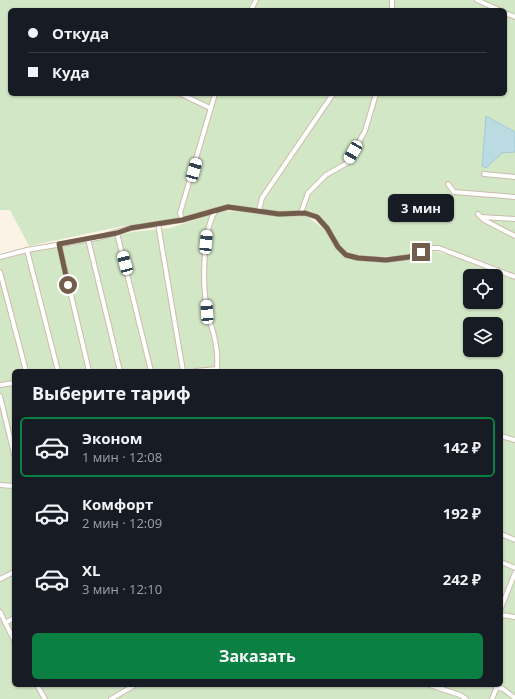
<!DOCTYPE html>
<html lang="ru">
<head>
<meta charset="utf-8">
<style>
  :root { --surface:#171b24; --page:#20242c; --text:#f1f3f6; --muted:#9ea1a6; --line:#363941; --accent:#0b8043 }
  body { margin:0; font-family:"Open Sans",sans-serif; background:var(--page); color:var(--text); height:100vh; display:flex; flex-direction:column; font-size:15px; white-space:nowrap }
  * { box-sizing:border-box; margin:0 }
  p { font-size:13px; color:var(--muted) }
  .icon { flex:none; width:22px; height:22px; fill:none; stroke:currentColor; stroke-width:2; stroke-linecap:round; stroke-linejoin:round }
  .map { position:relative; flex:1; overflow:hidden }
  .sheet { position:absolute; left:12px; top:369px; width:491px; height:318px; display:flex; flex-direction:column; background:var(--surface); border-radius:6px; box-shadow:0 1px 3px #0004 }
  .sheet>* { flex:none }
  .top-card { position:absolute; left:8px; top:8px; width:499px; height:88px; border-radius:6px; box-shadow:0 1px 3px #0004; display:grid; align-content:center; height:88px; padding:0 20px; background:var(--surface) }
  .tools { position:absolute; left:463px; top:269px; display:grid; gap:8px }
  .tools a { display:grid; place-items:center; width:40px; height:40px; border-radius:6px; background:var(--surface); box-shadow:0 1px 3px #0004; font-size:20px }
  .end { position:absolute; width:18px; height:18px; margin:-9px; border:5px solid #725c4c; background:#fff; box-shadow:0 0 0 2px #fff }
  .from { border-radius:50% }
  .bubble { position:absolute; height:28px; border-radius:6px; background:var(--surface); box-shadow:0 1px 3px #0004; font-size:13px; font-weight:700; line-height:28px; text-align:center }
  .car { position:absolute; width:12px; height:24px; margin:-12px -6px; border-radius:5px; box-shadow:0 0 3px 1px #0007; background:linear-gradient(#fff 24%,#345 0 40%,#fff 0 76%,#345 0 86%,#fff 0) }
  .top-card b { display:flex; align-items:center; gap:14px; height:38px; font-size:15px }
  .top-card b+b { border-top:1px solid var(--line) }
  .top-card i { width:10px; height:10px; background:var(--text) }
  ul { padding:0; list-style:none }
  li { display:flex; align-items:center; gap:12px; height:60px; margin:0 8px 6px; padding:0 12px; border:2px solid transparent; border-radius:6px }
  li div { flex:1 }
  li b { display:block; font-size:15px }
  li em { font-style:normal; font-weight:700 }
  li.on { border-color:var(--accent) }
  li>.icon { width:36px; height:36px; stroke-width:1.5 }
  h2 { padding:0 20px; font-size:18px; line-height:48px }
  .primary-button { display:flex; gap:8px; margin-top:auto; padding:8px 20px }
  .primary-button a { flex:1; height:46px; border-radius:6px; background:var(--accent); color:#fff; font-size:16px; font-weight:700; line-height:46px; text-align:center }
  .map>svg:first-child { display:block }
  .green { fill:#d1e7c5; fill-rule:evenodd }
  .water { fill:#bbdbe3; stroke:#a2c9d4 }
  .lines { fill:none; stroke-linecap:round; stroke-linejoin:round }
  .street-casing { stroke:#ccbcad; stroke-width:6 }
  .street { stroke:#fff; stroke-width:4 }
  .route { stroke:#725c4c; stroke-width:5 }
</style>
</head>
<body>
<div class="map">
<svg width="515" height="699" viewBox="0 0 515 699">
  <rect width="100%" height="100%" fill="#fbf4e6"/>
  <path class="green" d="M0,0H515V132L486,116L482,166L502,153L515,152V699H0V260L19,252L97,240L132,232L170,228L204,217V214L169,221L123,226L29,246L10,210H0ZM10,10H505V94H10ZM224,206L288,213L306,211L319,215L328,227L325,230L307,216C279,217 251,211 223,211L221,207ZM336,239C339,244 343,251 349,254C360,258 394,257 407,255L409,259L386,261L344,256L335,247ZM428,245L441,246L451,250L445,254L430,250ZM470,276H496V302H470ZM470,324H496V350H470ZM14,371H501V685H14Z"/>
  <path class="water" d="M486,116L515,132V152L502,153L486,168L482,166Z"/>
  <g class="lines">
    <g class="street-casing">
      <g id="street">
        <path d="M477,0L499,10"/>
        <path d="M251,10L256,0"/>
        <path d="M392,10V0"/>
        <path d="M505,13L515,17"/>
        <path d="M181,94L210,108"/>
        <path d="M484,174L515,177"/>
        <path d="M448,184L454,192L515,197"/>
        <path d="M216,210C202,230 202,290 208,313C210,324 215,335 216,346C218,355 217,363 217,371"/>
        <path d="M259,210L262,198L333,94"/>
        <path d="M301,213L308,193L326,175L347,163L365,131L376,94"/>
        <path d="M478,214L484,220L515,236"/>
        <path d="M481,217L515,219"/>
        <path d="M182,220L180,213L215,94"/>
        <path d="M158,224L183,371"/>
        <path d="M117,233L151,371"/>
        <path d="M88,239L120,371"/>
        <path d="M59,244L89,371"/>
        <path d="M27,250L58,371"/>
        <path d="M0,257L27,250L97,238L131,228L182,220L228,207L279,214L305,213L317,217L327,228L338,247L346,255L358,258L386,260L409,257L429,248H439L515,277"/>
        <path d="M0,272L26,371"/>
        <path d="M196,371L217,369"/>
        <path d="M0,385L14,383"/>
        <path d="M0,396L14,454"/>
        <path d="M501,436L515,440"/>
        <path d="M0,485L14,486"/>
        <path d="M501,534L515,540"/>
        <path d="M501,562L515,568"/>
        <path d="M0,579L14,572"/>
        <path d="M501,608L515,573"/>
        <path d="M0,612L14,640"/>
        <path d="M501,615L515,617"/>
        <path d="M5,623L14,618"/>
        <path d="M37,685L45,699"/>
        <path d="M430,685L460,695L466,699"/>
        <path d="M497,687L503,689L515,698"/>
        <path d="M111,699L135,685"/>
        <path d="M492,699L497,687L494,685"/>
      </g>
    </g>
    <use href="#street" class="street"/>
  </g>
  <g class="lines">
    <path class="route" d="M68,285L59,244L117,233L131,228L182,220L228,207L279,214L305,213L317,217L327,228L338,247L346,255L358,258L386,260L409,257L421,252"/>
  </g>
</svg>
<div class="tools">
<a><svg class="icon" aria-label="locate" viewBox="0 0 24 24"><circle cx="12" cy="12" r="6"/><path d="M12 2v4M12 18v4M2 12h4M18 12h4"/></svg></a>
<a><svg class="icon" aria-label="layers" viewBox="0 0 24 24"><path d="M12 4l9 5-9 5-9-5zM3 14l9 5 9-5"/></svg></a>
</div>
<i class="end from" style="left:68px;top:285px"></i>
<i class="end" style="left:421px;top:252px"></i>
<div class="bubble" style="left:388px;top:194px;width:66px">3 мин</div>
<i class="car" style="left:353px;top:152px;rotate:210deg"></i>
<i class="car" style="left:194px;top:170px;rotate:16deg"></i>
<i class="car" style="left:206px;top:242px;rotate:5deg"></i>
<i class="car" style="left:125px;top:263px;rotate:345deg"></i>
<i class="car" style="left:207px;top:312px;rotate:356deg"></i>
<div class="top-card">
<b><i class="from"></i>Откуда</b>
<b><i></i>Куда</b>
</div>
<section class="sheet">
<h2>Выберите тариф</h2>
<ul>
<li class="on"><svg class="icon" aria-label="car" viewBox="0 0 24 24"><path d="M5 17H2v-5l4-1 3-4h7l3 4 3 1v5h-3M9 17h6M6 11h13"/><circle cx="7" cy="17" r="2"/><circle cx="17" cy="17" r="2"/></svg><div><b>Эконом</b><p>1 мин · 12:08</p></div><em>142 ₽</em></li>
<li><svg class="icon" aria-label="car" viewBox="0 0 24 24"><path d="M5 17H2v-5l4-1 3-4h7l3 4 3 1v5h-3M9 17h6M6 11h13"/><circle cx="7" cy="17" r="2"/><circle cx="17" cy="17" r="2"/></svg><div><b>Комфорт</b><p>2 мин · 12:09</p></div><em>192 ₽</em></li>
<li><svg class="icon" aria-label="car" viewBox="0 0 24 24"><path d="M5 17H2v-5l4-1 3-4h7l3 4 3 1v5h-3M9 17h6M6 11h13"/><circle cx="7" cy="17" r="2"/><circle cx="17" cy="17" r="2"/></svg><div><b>XL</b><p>3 мин · 12:10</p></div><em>242 ₽</em></li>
</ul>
<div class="primary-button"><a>Заказать</a></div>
</section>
</div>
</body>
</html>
